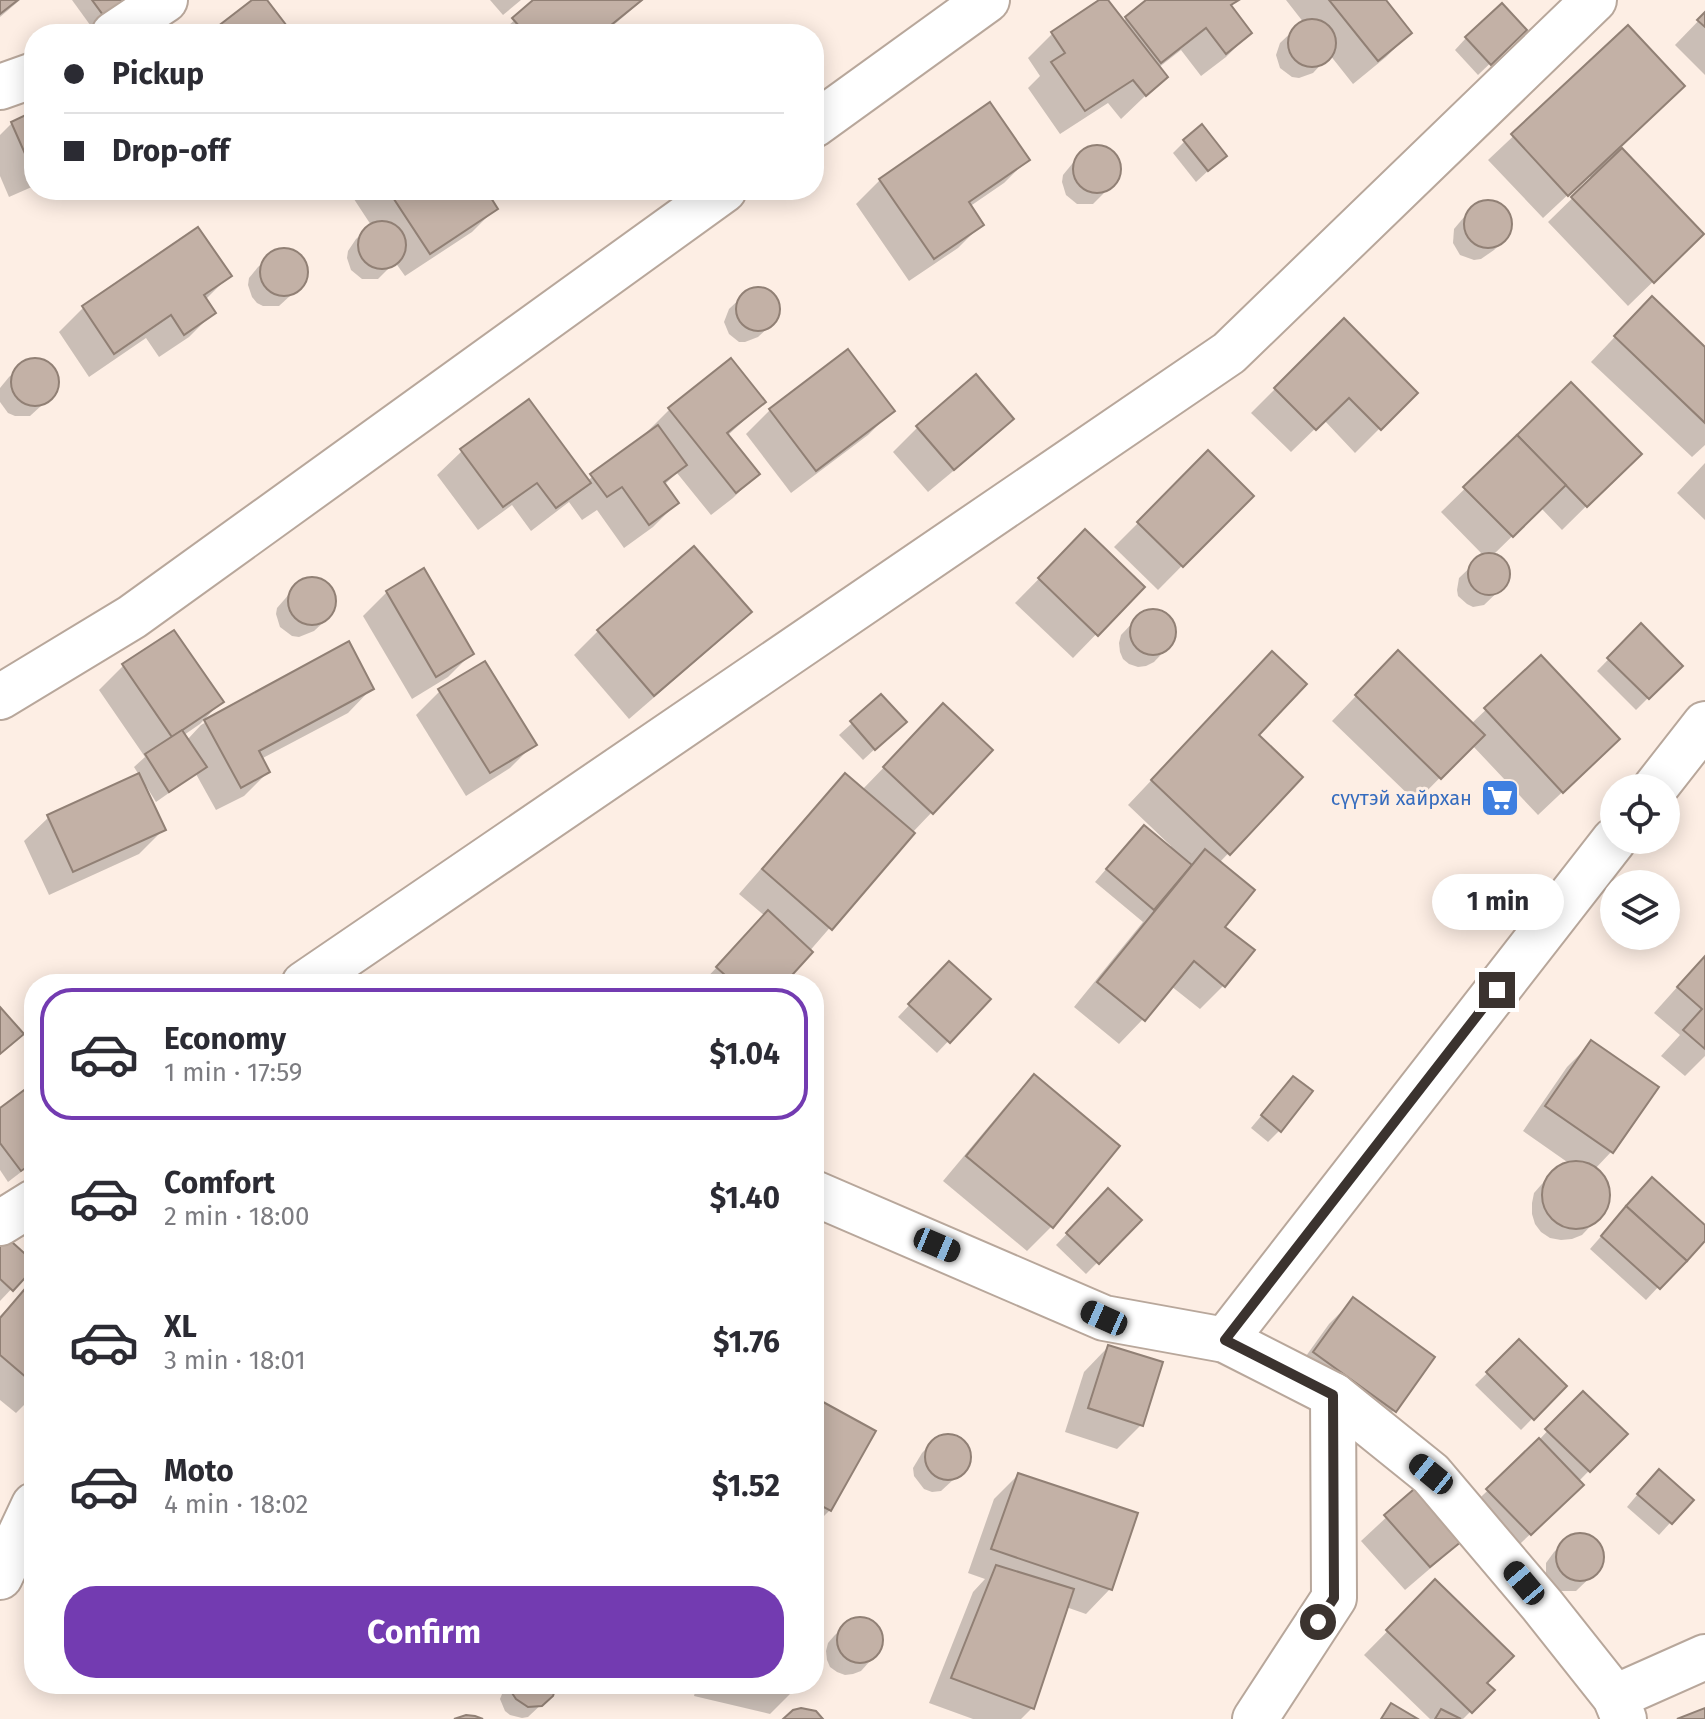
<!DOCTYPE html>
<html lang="en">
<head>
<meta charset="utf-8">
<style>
  :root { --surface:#fff; --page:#f7f7f7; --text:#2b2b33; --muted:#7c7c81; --line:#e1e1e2; --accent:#733bb1 }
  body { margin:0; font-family:"Fira Sans",sans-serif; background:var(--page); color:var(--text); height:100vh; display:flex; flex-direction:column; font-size:30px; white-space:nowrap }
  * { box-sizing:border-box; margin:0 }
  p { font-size:26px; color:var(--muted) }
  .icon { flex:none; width:44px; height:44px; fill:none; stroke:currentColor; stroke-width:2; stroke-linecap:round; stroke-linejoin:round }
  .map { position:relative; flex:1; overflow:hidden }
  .side { position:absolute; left:24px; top:974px; width:800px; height:720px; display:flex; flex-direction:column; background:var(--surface); border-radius:32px; box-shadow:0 4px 20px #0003 }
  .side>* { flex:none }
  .top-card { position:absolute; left:24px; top:24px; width:800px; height:176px; border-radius:32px; box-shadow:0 4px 20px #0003; display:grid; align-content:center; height:176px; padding:0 40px; background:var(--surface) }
  .tools { position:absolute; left:1600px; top:774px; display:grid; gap:16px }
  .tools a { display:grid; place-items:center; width:80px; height:80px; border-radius:50%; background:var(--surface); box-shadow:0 4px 20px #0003; font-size:40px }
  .end { position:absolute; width:36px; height:36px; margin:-18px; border:10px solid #3b332f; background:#fff; box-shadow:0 0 0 4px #fff }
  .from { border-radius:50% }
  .bubble { position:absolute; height:56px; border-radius:28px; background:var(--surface); box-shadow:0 4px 20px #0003; font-size:26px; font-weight:700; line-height:56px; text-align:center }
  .car { position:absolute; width:24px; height:48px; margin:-24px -12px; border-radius:10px; box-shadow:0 0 6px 2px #0007; background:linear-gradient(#222 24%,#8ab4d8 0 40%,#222 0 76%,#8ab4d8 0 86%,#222 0) }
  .top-card b { display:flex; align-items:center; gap:28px; height:76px; font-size:30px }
  .top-card b+b { border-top:2px solid var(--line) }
  .top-card i { width:20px; height:20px; background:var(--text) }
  ul { padding:14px 0 0; list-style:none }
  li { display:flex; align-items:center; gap:24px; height:132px; margin:0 16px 12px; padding:0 24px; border:4px solid transparent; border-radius:32px }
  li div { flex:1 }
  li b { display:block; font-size:30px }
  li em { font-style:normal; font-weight:700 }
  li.selected { border-color:var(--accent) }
  li>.icon { width:72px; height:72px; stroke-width:1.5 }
  .action { display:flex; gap:16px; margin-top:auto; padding:16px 40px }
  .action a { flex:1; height:92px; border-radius:32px; background:var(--accent); color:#fff; font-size:32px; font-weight:700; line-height:92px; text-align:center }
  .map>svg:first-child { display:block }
  .shadow { fill:#0003 }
  .building { fill:#c3b1a6; stroke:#918075; stroke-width:2 }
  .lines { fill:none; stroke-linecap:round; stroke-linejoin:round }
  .minor-casing { stroke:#b8a79b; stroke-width:48 }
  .minor { stroke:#fff; stroke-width:44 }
  .route { stroke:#3b332f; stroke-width:10 }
  .labels { text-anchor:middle; stroke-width:6; stroke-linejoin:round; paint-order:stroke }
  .shop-label { font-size:20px; fill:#366cbe; stroke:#fdeee4; text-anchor:end }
</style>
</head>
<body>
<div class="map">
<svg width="1705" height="1719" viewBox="0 0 1705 1719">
  <rect width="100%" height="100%" fill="#fdeee4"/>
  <g class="shadow">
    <path d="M0,0H20L0,17Z"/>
    <path d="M72,0H133L93,29Z"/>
    <path d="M490,0H521L503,15Z"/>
    <path d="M537,0H643L603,34H499Z"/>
    <path d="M1102,0H1105L1122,22L1150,0H1237L1230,7L1250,33L1226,57L1201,76L1181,50L1158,68L1165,77L1121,119L1108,103L1060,134L1028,88L1040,76L1028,58L1052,34Z"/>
    <path d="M1286,0H1383L1410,33L1386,57L1353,84L1330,55L1313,73L1299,78L1292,77L1280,68L1276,55L1280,43L1299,25L1304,23Z"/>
    <path d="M1705,14V75L1675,45Z"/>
    <path d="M1628,28L1619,148L1702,234L1628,306L1548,222L1592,179L1589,175L1543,218L1488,160Z"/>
    <path d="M1525,30L1478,75L1455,50L1466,38Z"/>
    <path d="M34,114V186L9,197L0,176V135L12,123Z"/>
    <path d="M1185,141L1224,156L1196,182L1173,153Z"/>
    <path d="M1090,148H1105L1117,158L1120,173L1117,180L1093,204H1077L1066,195L1062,182L1063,175L1072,164Z"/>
    <path d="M1028,159L1004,183L969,207L982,224L958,248L909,281L856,204L880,180Z"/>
    <path d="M348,190H484L496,208L472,232L405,276L395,262L378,279H362L351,270L347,258L348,251L356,239L371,225Z"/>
    <path d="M1482,202L1498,204L1508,215L1511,222L1507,238L1494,250L1481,259L1474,260L1460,255L1453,243L1454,229L1470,210Z"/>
    <path d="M197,230L229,276L205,300L213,313L189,337L159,357L146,338L89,377L59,332L83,308Z"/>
    <path d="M276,251H291L303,261L306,275L304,283L279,306H263L257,303L252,297L248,285L249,278L258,267Z"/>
    <path d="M760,289L772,294L776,300L778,314L771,325L758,337L745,342H739L729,334L724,322L729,309L747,292Z"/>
    <path d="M1344,320L1415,393L1355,453L1324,420L1291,452L1251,413Z"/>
    <path d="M1628,323L1705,349V445L1692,457L1591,362Z"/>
    <path d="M27,361H43L55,371L57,386L55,393L30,416H15L8,413L0,402V388L9,377Z"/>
    <path d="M730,361L764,402L727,436L757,474L733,498L711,515L677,473L664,485L677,503L653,527L624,548L597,510L582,520L569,502L531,531L512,505L478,530L437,475L462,451L587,481L647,436L645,434L669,410Z"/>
    <path d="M976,377L1011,419L987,443L928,492L893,452L917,428Z"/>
    <path d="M1571,385L1639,454L1562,530L1541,508L1492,556L1502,559L1508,571L1506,584L1484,605L1473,607L1467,604L1458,596L1457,590L1459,578L1483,555L1441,512Z"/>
    <path d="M770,410L892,411L868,435L791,493L746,434Z"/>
    <path d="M1208,453L1251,496L1158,590L1114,547Z"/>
    <path d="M1705,463V520L1677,493Z"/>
    <path d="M1085,532L1142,587L1073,658L1015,603Z"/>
    <path d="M312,579L320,580L332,591L334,605L327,619L314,631L299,637L292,636L280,627L276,614L277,608L298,584Z"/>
    <path d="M387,592L472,653L448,677L412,699L363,616Z"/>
    <path d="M1156,611L1170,619L1174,626L1175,635L1172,643L1154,662L1146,666L1138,667L1129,664L1123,659L1120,652L1119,643L1121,635L1139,616L1147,612Z"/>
    <path d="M749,612L725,636L629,719L574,655L598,631Z"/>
    <path d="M1641,626L1680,666L1636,710L1597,671Z"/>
    <path d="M173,632L221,702L200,724L184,735L187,740L201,725L348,643L372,688L348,713L261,759L268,772L244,796L216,810L196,774L156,802L146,786L144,788L163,830L139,854L49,895L24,841L49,817L139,775L134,767L145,757L99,690L123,666Z"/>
    <path d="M1540,658L1593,763L1538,815L1472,745L1416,802L1332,721L1374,677L1471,724Z"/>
    <path d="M1248,678L1256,735L1301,777L1219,863L1224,985L1200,1009L1171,986L1143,1019L1119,1044L1074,1007L1143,922L1095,882L1132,839L1169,848L1171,846L1128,805Z"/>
    <path d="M440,691L534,744L510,768L466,796L416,715Z"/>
    <path d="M881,697L892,733L863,760L839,735Z"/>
    <path d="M920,730L932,812L912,833L781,984H701L765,916L739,894L821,800L845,776L862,790Z"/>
    <path d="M1705,956V1056L1685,1076L1661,1056L1680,1035L1654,1013Z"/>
    <path d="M949,963L988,999L937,1053L898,1017Z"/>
    <path d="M1591,1043L1656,1088L1611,1152L1594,1170L1600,1174L1607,1183L1609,1193L1607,1204L1602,1214L1582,1235L1572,1239L1561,1240L1550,1238L1541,1232L1535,1224L1532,1214V1203L1534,1193L1541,1185L1553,1172L1570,1164L1523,1131L1567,1067Z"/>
    <path d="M1034,1077L1118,1146L1051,1227L1027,1251L943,1181L1010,1101Z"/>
    <path d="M1293,1078L1280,1130L1268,1142L1251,1128Z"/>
    <path d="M34,1101V1162L8,1182L0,1170V1111Z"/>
    <path d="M1108,1191L1139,1220L1086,1274L1056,1245Z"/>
    <path d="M1640,1192L1705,1228V1237L1646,1300L1590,1249Z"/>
    <path d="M0,1237L34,1265L0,1301Z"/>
    <path d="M24,1292L34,1301V1395L16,1413L0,1400V1316Z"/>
    <path d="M1353,1300L1394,1410L1370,1434L1291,1377L1329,1324Z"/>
    <path d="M1519,1342L1564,1386L1521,1430L1475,1385Z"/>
    <path d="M1108,1347L1141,1425L1117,1449L1065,1432L1084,1372Z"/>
    <path d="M1583,1393L1625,1434L1578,1482L1557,1509L1505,1558L1463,1514L1524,1456Z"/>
    <path d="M814,1400L830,1510L814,1526Z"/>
    <path d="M950,1435L958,1438L964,1443L968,1451L969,1460L967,1467L941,1491L932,1492L924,1489L914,1476L913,1468L922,1453L934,1440Z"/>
    <path d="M1018,1475L1135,1514L1110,1589L1086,1614L1066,1607L1032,1708L1021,1719H973L929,1703L973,1592L985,1579L968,1573L994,1499Z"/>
    <path d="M1647,1483L1691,1500L1659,1535L1627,1507Z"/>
    <path d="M1420,1486L1464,1536L1440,1560L1405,1590L1361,1541Z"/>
    <path d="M1573,1536H1588L1600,1546L1603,1553V1561L1600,1568L1576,1591H1560L1549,1583L1546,1577V1563L1554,1552L1567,1539Z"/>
    <path d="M1436,1582L1485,1683L1492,1690L1463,1719H1430L1364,1655Z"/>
    <path d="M854,1620L871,1621L881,1635L882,1643L879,1651L861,1671L853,1674L845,1675L837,1672L830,1667L827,1660L826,1651L828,1643L834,1636L847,1623Z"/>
    <path d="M506,1684H553L546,1700L528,1717L522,1718L510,1715L505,1711L500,1699Z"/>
    <path d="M697,1684H796L795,1689L770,1714L694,1696Z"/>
  </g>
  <g class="building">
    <path d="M0,0H18L0,14Z"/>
    <path d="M92,0H132L106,19Z"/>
    <path d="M252,0H267L293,34H222L217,27Z"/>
    <path d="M533,0H642L600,34H526L512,18Z"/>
    <path d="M1099,0H1108L1168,77L1146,96L1133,80L1085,111L1051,62L1065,53L1051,32Z"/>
    <path d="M1146,0H1239L1231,5L1252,33L1226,54L1206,28L1161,63L1125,17Z"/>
    <path d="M1329,0H1386L1412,33L1378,61Z"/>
    <path d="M1502,3L1527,30L1491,65L1465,37Z"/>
    <path d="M1705,12V27L1697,20Z"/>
    <circle cx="1312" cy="43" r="24"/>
    <path d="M1628,25L1685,86L1568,196L1511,134Z"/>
    <path d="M990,102L1030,160L969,202L984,225L934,259L879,179Z"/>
    <path d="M34,111V174L11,122Z"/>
    <path d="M1202,124L1227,156L1208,171L1183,140Z"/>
    <circle cx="1097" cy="169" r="24"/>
    <path d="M1622,148L1704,234L1654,283L1571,197Z"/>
    <path d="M388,190H486L498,209L430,254Z"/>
    <circle cx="1488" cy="224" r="24"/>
    <circle cx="382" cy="245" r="24"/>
    <path d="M198,227L232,276L204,295L216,313L184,335L171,315L114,354L82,306Z"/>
    <circle cx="284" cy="272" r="24"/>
    <circle cx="758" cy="309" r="22"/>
    <path d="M1652,296L1705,347V423L1614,336Z"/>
    <path d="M1344,318L1418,393L1381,430L1349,398L1316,430L1274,388Z"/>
    <path d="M848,349L895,411L816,471L769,409Z"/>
    <circle cx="35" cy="382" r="24"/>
    <path d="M731,358L766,402L727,433L760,474L736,493L668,408Z"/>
    <path d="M976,374L1014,419L954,470L916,426Z"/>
    <path d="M1571,382L1642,454L1587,507L1517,435Z"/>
    <path d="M529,399L591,483L556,508L537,483L503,507L460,449Z"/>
    <path d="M658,425L687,465L664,482L679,503L649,525L622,487L607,497L590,474Z"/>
    <path d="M1517,435L1566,485L1513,537L1463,487Z"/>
    <path d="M1208,450L1254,496L1183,567L1137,522Z"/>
    <path d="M1085,529L1145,587L1098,636L1038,578Z"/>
    <path d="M694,546L752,612L654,696L597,630Z"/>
    <circle cx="1489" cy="574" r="21"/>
    <path d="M424,568L474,654L436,677L386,591Z"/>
    <circle cx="312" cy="601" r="24"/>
    <circle cx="1153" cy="632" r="23"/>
    <path d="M1641,623L1683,666L1649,699L1607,658Z"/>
    <path d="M174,630L224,702L172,737L122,664Z"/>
    <path d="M349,641L374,689L259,751L270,772L241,788L204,720Z"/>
    <path d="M1398,650L1485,735L1441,779L1355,695Z"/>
    <path d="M1272,651L1307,684L1259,735L1303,777L1230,855L1151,780Z"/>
    <path d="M1541,655L1620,739L1563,793L1484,708Z"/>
    <path d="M485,661L537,745L490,773L438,689Z"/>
    <path d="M881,694L907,722L875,750L850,721Z"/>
    <path d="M943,703L993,750L933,814L883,767Z"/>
    <path d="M182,730L207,767L169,792L145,754Z"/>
    <path d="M139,773L166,830L73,872L47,815Z"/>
    <path d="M845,773L915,833L832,930L762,869Z"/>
    <path d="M1144,825L1192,865L1154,910L1106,869Z"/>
    <path d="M1205,849L1255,890L1225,927L1255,950L1225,987L1194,961L1145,1021L1097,982Z"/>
    <path d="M768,910L813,952L784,984H735L716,967Z"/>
    <path d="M1705,956V1049L1683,1030L1702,1009L1677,987Z"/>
    <path d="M949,961L991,999L950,1043L908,1004Z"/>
    <path d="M0,1007L24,1034L0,1054Z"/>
    <path d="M1591,1040L1659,1087L1613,1153L1545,1106Z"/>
    <path d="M1034,1074L1120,1146L1053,1228L966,1156Z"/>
    <path d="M1293,1076L1313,1091L1281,1132L1261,1115Z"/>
    <path d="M27,1088L34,1098V1162L21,1171L0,1143V1108Z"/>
    <circle cx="1576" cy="1195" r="34"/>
    <path d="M1652,1177L1705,1225V1241L1687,1261L1626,1206Z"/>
    <path d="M1108,1188L1142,1220L1099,1264L1066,1233Z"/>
    <path d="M1626,1206L1687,1261L1660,1289L1601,1236Z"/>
    <path d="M2,1233L34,1262V1268L13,1291L0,1279V1235Z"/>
    <path d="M24,1290L34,1298V1384L0,1355V1318Z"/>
    <path d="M1353,1297L1435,1357L1396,1412L1313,1352Z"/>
    <path d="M1519,1339L1567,1386L1534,1420L1486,1372Z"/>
    <path d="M1108,1345L1163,1362L1143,1426L1088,1408Z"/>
    <path d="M1583,1391L1628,1434L1590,1472L1545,1429Z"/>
    <path d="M814,1397L876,1431L831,1511L814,1502Z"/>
    <circle cx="948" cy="1457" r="23"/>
    <path d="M1539,1438L1584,1485L1531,1535L1486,1489Z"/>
    <path d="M1659,1469L1694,1500L1672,1524L1637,1494Z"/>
    <path d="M1018,1473L1138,1513L1112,1590L991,1549Z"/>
    <path d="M1420,1484L1467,1537L1430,1567L1384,1515Z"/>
    <circle cx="1580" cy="1557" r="24"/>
    <path d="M996,1565L1074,1589L1034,1709L951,1678Z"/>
    <path d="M1435,1579L1514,1656L1487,1683L1495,1690L1472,1713L1386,1630Z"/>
    <circle cx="860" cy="1640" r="23"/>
    <path d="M511,1684H556L555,1690L553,1696L542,1706L528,1707L516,1699L512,1693Z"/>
    <path d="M769,1684H798L796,1690Z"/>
    <path d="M1391,1703L1418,1719H1381Z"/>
    <path d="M801,1708L816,1711L823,1719H783L793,1710Z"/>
    <path d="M1705,1708V1719H1677Z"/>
    <path d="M1441,1709L1461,1719H1435Z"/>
    <path d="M466,1715L475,1716L483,1719H454Z"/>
  </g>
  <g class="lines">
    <g class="minor-casing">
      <g id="minor">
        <path d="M114,34L165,0"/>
        <path d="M0,87L34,75"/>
        <path d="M814,125L987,0"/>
        <path d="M0,697L132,617L724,190"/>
        <path d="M1655,788L1705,724"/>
        <path d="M304,984L1229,353L1594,0"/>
        <path d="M814,1193L1104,1318L1225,1340L1333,1395L1431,1474L1542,1605L1615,1697L1624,1719"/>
        <path d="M0,1223L34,1202"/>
        <path d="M1225,1340L1614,840"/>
        <path d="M0,1577L34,1505"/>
        <path d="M1615,1697L1705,1657"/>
        <path d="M1255,1719L1334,1598L1333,1395"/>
      </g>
    </g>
    <use href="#minor" class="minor"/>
  </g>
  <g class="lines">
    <path class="route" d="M1318,1622L1334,1598L1333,1395L1225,1340L1497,990"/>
  </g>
  <defs>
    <g id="supermarket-square" transform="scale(2)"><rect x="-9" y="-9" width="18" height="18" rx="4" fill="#3f7fe0" stroke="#fdeee4"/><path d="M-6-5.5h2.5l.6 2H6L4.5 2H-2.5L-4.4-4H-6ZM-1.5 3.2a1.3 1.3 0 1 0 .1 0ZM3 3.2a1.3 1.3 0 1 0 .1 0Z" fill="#fff"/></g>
  </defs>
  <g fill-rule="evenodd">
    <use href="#supermarket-square" x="1500" y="798"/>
  </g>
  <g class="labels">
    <g class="shop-label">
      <text x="1472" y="805">сүүтэй хайрхан</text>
    </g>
  </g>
</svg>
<div class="tools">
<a><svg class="icon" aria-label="locate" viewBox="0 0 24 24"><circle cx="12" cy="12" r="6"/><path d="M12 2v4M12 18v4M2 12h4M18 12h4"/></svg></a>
<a><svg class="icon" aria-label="layers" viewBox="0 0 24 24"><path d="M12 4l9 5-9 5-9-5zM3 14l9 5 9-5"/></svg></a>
</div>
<i class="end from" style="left:1318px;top:1622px"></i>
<i class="end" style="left:1497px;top:990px"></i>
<div class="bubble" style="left:1432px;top:874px;width:132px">1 min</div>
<i class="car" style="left:937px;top:1245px;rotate:113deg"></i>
<i class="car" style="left:1104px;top:1318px;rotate:294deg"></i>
<i class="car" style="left:1431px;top:1474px;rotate:309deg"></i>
<i class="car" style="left:1524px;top:1583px;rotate:320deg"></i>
<div class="top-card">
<b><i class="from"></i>Pickup</b>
<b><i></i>Drop-off</b>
</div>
<section class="side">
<ul>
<li class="selected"><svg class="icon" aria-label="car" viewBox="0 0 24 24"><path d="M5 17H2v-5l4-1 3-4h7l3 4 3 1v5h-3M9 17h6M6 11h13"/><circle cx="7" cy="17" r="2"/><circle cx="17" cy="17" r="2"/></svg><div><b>Economy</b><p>1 min · 17:59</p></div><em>$1.04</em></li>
<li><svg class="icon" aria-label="car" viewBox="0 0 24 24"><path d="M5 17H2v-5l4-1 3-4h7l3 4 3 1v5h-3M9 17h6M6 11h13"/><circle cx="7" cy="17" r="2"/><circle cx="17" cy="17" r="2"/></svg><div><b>Comfort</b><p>2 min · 18:00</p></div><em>$1.40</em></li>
<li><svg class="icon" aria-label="car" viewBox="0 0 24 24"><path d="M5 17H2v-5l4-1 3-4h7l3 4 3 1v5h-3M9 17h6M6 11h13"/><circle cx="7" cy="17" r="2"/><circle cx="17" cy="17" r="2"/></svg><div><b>XL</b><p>3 min · 18:01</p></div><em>$1.76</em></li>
<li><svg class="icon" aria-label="car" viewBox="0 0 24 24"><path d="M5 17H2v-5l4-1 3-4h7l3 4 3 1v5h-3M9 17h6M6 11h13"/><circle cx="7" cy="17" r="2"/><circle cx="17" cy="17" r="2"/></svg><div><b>Moto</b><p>4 min · 18:02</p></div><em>$1.52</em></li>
</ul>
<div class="action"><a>Confirm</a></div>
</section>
</div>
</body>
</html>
